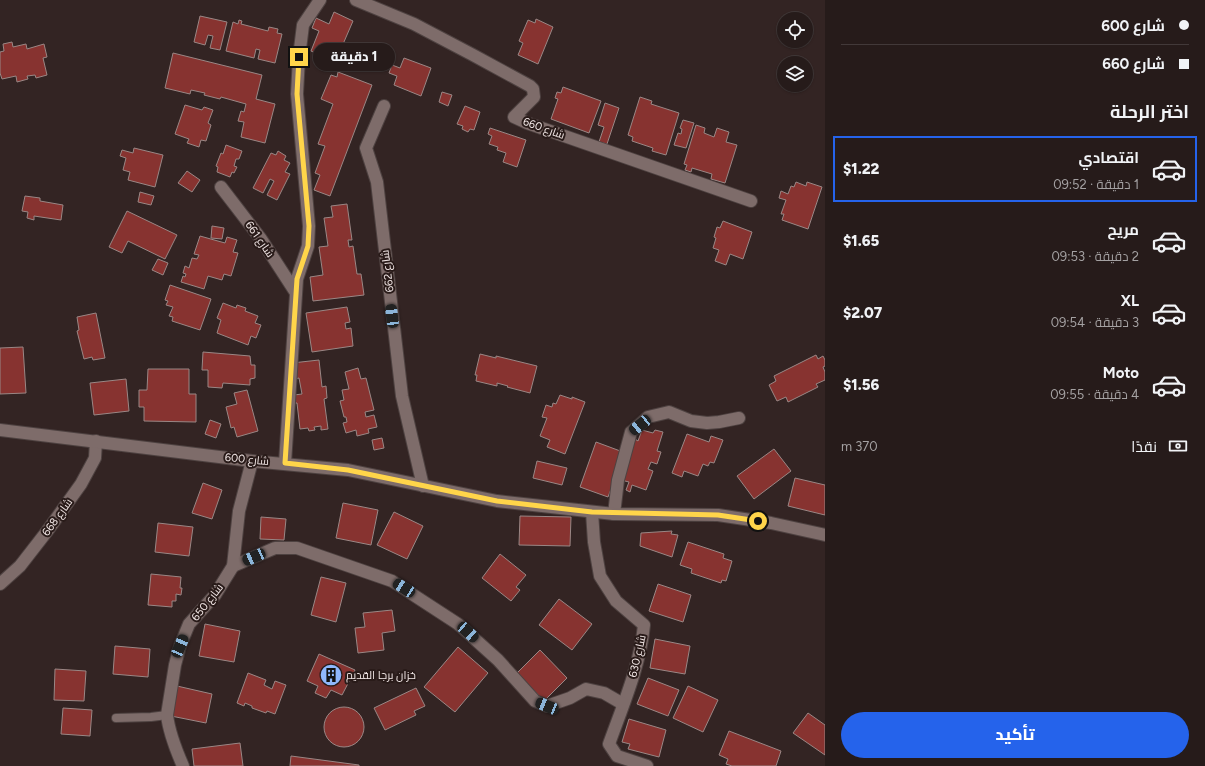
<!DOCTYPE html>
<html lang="ar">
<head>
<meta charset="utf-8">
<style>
  :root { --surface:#261b1a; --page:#322827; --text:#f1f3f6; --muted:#a4a1a2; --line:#423939; --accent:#2563eb }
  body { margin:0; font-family:Figtree,Cairo,sans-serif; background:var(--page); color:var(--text); direction:rtl; height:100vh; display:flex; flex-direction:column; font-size:15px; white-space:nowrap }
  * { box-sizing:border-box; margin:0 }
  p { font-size:13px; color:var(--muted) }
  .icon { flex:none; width:22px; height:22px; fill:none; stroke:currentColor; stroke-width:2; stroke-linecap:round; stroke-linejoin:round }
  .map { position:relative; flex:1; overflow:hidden; direction:ltr }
  .drawer { display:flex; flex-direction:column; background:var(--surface); width:380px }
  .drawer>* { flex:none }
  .banner { display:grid; align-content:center; height:88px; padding:0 16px; background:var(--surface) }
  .fabs { position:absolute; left:777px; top:12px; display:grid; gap:8px }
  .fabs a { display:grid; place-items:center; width:36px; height:36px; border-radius:50%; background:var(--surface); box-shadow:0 1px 3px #0004,0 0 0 1px var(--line); font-size:20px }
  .end { position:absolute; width:18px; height:18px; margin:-9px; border:5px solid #ffd54a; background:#111; box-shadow:0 0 0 2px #111 }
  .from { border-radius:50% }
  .bubble { position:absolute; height:28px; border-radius:14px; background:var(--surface); box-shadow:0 1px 3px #0004,0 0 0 1px var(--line); font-size:13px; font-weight:800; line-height:28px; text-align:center; direction:rtl }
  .car { position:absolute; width:12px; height:24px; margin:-12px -6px; border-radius:5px; box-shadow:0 0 3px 1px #0007; background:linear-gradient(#222 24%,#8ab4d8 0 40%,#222 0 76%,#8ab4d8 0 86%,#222 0) }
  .banner b { display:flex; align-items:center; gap:14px; height:38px; font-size:15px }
  .banner b+b { border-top:1px solid var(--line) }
  .banner i { width:10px; height:10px; background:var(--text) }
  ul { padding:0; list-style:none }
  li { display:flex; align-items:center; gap:12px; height:66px; margin:0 8px 6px; padding:0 8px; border:2px solid transparent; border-radius:0px }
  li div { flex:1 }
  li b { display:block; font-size:15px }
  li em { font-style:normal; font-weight:800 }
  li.selected { border-color:var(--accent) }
  li>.icon { width:36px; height:36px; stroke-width:1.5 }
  h2 { padding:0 16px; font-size:18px; line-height:48px }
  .pay { display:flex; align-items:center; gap:10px; height:44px; padding:0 16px; font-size:15px }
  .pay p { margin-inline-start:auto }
  .action { display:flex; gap:8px; margin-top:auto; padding:8px 16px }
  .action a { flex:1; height:46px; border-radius:24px; background:var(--accent); color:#fff; font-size:16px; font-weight:800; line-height:46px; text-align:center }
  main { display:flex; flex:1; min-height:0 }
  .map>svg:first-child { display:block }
  .building { fill:#873330; stroke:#9a8785 }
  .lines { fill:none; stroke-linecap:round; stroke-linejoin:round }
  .lane-casing { stroke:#4e4241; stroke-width:10 }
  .street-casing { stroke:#4e4241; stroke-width:14 }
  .secondary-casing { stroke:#4e4241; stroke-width:14 }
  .lane { stroke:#7e6c6a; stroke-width:8 }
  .street { stroke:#7e6c6a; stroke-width:12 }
  .secondary { stroke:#7e6c6a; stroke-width:12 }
  .route { stroke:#ffd54a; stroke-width:5 }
  .labels { text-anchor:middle; stroke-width:4; stroke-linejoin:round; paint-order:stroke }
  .street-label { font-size:11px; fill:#f3e8e7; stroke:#291b19 }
  .poi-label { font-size:11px; fill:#f3e8e7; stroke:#291b19; text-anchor:start }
</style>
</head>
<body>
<main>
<section class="drawer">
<div class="banner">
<b><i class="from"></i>شارع 600</b>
<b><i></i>شارع 660</b>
</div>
<h2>اختر الرحلة</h2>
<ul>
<li class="selected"><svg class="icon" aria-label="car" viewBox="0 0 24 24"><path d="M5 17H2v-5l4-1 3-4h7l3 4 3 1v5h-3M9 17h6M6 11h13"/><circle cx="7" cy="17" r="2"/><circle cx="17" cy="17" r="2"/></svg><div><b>اقتصادي</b><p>1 دقيقة · 09:52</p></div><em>$1.22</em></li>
<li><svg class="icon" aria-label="car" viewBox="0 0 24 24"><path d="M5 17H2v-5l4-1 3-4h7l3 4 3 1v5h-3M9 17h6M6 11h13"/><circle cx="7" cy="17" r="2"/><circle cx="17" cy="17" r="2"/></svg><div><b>مريح</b><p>2 دقيقة · 09:53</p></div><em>$1.65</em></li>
<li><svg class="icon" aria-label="car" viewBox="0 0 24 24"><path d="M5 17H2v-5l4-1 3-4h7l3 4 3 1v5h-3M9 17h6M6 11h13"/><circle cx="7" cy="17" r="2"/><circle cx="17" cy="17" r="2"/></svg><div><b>XL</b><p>3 دقيقة · 09:54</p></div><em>$2.07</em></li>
<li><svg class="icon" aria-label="car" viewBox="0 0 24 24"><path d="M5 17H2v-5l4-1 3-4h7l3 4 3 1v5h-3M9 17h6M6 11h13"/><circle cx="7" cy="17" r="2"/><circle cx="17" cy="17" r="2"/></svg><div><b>Moto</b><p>4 دقيقة · 09:55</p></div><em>$1.56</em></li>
</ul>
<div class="pay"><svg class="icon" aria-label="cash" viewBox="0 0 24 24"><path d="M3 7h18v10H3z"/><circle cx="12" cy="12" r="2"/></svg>نقدًا<p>370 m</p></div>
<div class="action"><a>تأكيد</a></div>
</section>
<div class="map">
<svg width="825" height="766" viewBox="0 0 825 766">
  <rect width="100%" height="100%" fill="#332423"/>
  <g class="building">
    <path d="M334,12L353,21L337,58L331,55L329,59L311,51L319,31L312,28L316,18L329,24Z"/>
    <path d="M200,16L227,22L220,50L210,48L213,36L208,35L205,45L194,42Z"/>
    <path d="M536,19L553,27L538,64L518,55L523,43L519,41L528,20L535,23Z"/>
    <path d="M239,20L242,21L241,24L268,31L269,27L278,29L277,33L282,34L275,63L258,59L260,50L256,49L254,58L226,51L233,22L238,24Z"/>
    <path d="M12,42L13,47L26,44L27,49L44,44L47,57L43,58L47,75L36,78L35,75L27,76L28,79L17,82L16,76L2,79L0,73V52L4,51L3,44Z"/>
    <path d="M173,53L262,75L256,99L275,104L265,143L241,137L244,122L238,121L241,111L244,112L246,104L221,97L220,99L204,95L205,93L191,90L190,94L165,88Z"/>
    <path d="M404,58L431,68L421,96L394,85L397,76L389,73L392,65L400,68Z"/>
    <path d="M338,72L372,85L330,196L314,190L320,175L315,173L325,146L318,144L333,104L321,99L331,75L337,77Z"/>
    <path d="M563,87L601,101L589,133L551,119L558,99L555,98L557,92L561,93Z"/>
    <path d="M442,92L452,95L448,106L439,102Z"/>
    <path d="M640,97L652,101L651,104L679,113L666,155L652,151L653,148L632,141L633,137L628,135Z"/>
    <path d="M605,103L619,108L607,144L599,142L604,127L598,125Z"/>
    <path d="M185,105L202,110L204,107L213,110L208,123L211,125L206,141L201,140L199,147L187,143L189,139L175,134Z"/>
    <path d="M465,106L480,112L474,130L470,129L468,132L462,129L463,126L457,124Z"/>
    <path d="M683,120L694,123L686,148L674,145L678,133L681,134L682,129L680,128Z"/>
    <path d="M696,125L705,128L704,133L714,137L717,128L729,132L726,142L737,145L725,183L711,179L712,174L692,168L691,172L685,170L687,165L684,164Z"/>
    <path d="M490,128L526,140L517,167L503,162L506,153L497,150L498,147L489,144L492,136L488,134Z"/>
    <path d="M226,145L242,151L239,159H236L234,166L237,167L234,173L232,172L230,177L217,172L218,167L216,166L221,153L223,154Z"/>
    <path d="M134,148L163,155L155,187L128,180L130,172L123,170L126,158L120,156L122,150L133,153Z"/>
    <path d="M278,151L286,156L284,160L290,163L285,172L290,174L277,200L267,195L274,181L270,179L263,193L253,188L271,153L276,155Z"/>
    <path d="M187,171L200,180L192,192L178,183Z"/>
    <path d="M796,182L806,186L807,182L822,187L808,229L782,220L784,214H781L786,200L779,198L781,191L788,194L791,186L794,187Z"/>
    <path d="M140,192L154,196L151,205L138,202Z"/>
    <path d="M25,196L40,198V201L63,205L61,220L34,216V220L27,218L28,212L22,211Z"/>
    <path d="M347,204L352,240H348L349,247L353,246L357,274H361L364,295L313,301L310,277L323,275L319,247L328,246L324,218L333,217L331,206Z"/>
    <path d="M127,211L177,235L165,259L128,241L122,253L109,247Z"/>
    <path d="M723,221L752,232L743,259L730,254L726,265L715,261L719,250L713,248L716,238L714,237L717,227L720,228Z"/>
    <path d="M212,226L224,228L222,239L211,238Z"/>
    <path d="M200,236L225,243L227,237L237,240L233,252L238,253L231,276L224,274L222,280L208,276L204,289L181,282L183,276L185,277L186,274L183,273L185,266L189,268L192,258L197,259L199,255L194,254Z"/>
    <path d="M158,259L168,263L163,275L152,270Z"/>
    <path d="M170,285L211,299L200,330L172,321L173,317L169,316L173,307L166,305L168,301L165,300Z"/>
    <path d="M223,303L236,308L237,305L246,308L245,311L258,316L255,323L261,325L256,338L251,336L248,345L217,333L221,320L217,318Z"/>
    <path d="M347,307L350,322L345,323L346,329L351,328L353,346L312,352L306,313Z"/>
    <path d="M96,313L105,358L93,360L92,357L84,359L77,331L79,330L77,317Z"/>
    <path d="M23,347L26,393L0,394V348Z"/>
    <path d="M203,352L250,356L251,365H255V378L250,379V385L223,383L222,388L208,387V370H202Z"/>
    <path d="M480,354L496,358V356L537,366L530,393L507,387L508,386L497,383V386L476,381L477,375H475Z"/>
    <path d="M816,355L818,359L823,356L825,360V366L823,367L825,372V380L816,384L818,387L788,402L786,397L777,401L769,385L776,381L774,376Z"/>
    <path d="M319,360L322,387L326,386L327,398L324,399L328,429L321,430V426L314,427L315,430L309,431L308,428L300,429L297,403H295L294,395L302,394L299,378L295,379L292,363Z"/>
    <path d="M358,368L361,379L366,378L374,410L365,412L366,417L374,415L377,427L368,429L369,433L357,436L356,430L346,433L343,423L347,422L346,417H344L340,401L344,400L342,390L349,389L345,372Z"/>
    <path d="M148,369H189V394H196V422L144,421V407H139V390H147Z"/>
    <path d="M126,379L129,411L94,415L90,383Z"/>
    <path d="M247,390L258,431L237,437L234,427L231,428L226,407L237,404L234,393Z"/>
    <path d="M560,395L572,399V397L585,402L565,454L547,447L550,440L540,436L547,418L542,417L546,405L552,407L553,403L556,404Z"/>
    <path d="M210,420L221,424L216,438L205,434Z"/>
    <path d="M642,430L653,433L655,430L663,432L657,451L661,452L657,464L651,462L648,469L653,471L646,490L632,485L630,492L626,490L629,482L621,480L635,439L638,441Z"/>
    <path d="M687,434L709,442L711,436L723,440L714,463L710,462L708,466L703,464L698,476L684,471L682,477L672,473Z"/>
    <path d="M382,438L384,448L374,450L372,440Z"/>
    <path d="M596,442L623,452L619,468L608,497L580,487Z"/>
    <path d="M774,449L791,471L754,499L737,476Z"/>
    <path d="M537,461L567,468L562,485L533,478Z"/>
    <path d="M795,478L825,485V515L788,506Z"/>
    <path d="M203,483L222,490L212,519L192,513Z"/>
    <path d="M343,503L378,510L371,545L336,538Z"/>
    <path d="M394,512L423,526L407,559L377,545Z"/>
    <path d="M520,516L571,517L570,546L519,545Z"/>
    <path d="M261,517L286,519L284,540L260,539Z"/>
    <path d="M158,523L193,527L189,556L155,552Z"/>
    <path d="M672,531L671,534L678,535L672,557L640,546L641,533Z"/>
    <path d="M688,542L724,554L723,558L732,561L726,581L722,580L721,583L691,573L692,569L680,565Z"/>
    <path d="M500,554L526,575L516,587L520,590L511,601L482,578Z"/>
    <path d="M151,574L181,577L180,588H182L181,595L176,594V601H172V607L148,605Z"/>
    <path d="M321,577L346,583L336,622L311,615Z"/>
    <path d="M658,584L691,595L683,622L649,611Z"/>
    <path d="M559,599L592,624L572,650L539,625Z"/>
    <path d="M392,610L395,631L382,633L384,650L358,653L355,628L365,627L363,613Z"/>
    <path d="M205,624L240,631L234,662L199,656Z"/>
    <path d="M655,639L690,646L685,674L650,668Z"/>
    <path d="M115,646L150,649L148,677L113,674Z"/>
    <path d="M458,647L488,673L455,712L424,687Z"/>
    <path d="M540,650L567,678L544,701L517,673Z"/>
    <path d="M319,654L355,670L342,695L331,690L326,698L315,693L318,686L307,681Z"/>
    <path d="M55,669L86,671L84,701L54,700Z"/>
    <path d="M248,673L266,680L264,685L272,689L275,681L286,685L275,714L267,711L266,713L252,708V706L245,703L244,706L237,703Z"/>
    <path d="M648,678L679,690L668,716L637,704Z"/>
    <path d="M177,686L212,694L206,723L171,716Z"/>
    <path d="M688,686L718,700L703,732L673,718Z"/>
    <path d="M416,688L425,706L414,711L416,715L385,730L374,708Z"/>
    <circle cx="344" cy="727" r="20"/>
    <path d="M63,708L92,710L90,736L61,734Z"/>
    <path d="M808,713L825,725V755L793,733Z"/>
    <path d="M629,719L666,730L659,757L628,749L630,744L622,742Z"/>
    <path d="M729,731L781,751L776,766H732L726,764L728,759L719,755Z"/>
    <path d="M240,743L243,766H194L192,749Z"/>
    <path d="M291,756L359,765V766H290Z"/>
  </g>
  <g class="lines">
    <g class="lane-casing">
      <path id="lane" d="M116,718L151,717L167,715"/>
    </g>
    <g class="street-casing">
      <g id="street">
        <path d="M356,0L414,24L473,55L530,86L533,89L534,97L514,117L527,123L751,201"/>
        <path d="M384,106L366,148L377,182L402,396L423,486"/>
        <path d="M221,187L261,239L296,293"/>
        <path d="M285,463L297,279L308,246L309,226L297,94L299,57L303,25L320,0"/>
        <path d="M592,512L594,542L600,576L616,601L644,625C640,666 623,705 609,744L617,756L647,766"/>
        <path d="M614,514L618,480L631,432L648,417L669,412L691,421L707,423L719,422L739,418"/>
        <path d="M233,566L275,548H297L392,581L458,624L498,660L535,701L547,706L570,698L586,689L604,693L623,704"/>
        <path d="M0,584L20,566L48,530L81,484L95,458L96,441"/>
        <path d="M183,766C176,750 169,733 167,715L175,665L180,646L189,624L215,595L233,566L239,511L252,461"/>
      </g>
    </g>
    <g class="secondary-casing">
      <path id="secondary" d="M0,430L252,461L348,470L497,501L614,514L718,515L771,523L825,535"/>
    </g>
    <use href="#lane" class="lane"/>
    <use href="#street" class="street"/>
    <use href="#secondary" class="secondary"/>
  </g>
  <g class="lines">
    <path class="route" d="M299,57L297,94L309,226L308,246L297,279L285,463L348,470L497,501L592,512L718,515L758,521"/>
  </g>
  <defs>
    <g id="building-disc" transform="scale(1.15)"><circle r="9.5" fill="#8fb8fd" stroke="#291b19"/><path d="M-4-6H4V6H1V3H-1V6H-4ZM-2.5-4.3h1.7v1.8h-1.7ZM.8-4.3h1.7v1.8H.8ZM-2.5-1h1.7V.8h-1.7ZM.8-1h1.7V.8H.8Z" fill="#111"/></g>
  </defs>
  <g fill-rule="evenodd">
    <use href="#building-disc" x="331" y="675"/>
  </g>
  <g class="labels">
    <g class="street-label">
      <text transform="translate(544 128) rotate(20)" y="4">شارع 660</text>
      <text transform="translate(260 239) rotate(55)" y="4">شارع 661</text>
      <text transform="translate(387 271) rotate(-97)" y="4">شارع 662</text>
      <text transform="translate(247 459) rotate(6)" y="4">شارع 600</text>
      <text transform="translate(57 517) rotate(-54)" y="4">شارع 668</text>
      <text transform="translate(207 602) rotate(-52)" y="4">شارع 650</text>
      <text transform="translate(637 656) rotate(-77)" y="4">شارع 630</text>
    </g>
    <g class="poi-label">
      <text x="346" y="679">خزان برجا القديم</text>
    </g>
  </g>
</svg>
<div class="fabs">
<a><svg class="icon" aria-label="locate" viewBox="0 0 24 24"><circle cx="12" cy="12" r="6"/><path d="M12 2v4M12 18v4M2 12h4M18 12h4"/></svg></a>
<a><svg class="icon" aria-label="layers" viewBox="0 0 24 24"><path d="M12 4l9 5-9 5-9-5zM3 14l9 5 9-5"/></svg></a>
</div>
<i class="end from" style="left:758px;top:521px"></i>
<i class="end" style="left:299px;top:57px"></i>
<div class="bubble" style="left:313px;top:43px;width:82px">1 دقيقة</div>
<i class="car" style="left:392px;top:316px;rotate:353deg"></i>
<i class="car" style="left:640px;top:425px;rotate:231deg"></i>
<i class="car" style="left:254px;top:557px;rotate:246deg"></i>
<i class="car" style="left:404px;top:588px;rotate:303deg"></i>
<i class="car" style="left:468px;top:632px;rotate:132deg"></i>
<i class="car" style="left:180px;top:646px;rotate:23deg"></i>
<i class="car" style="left:547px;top:706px;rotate:292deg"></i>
</div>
</main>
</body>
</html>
